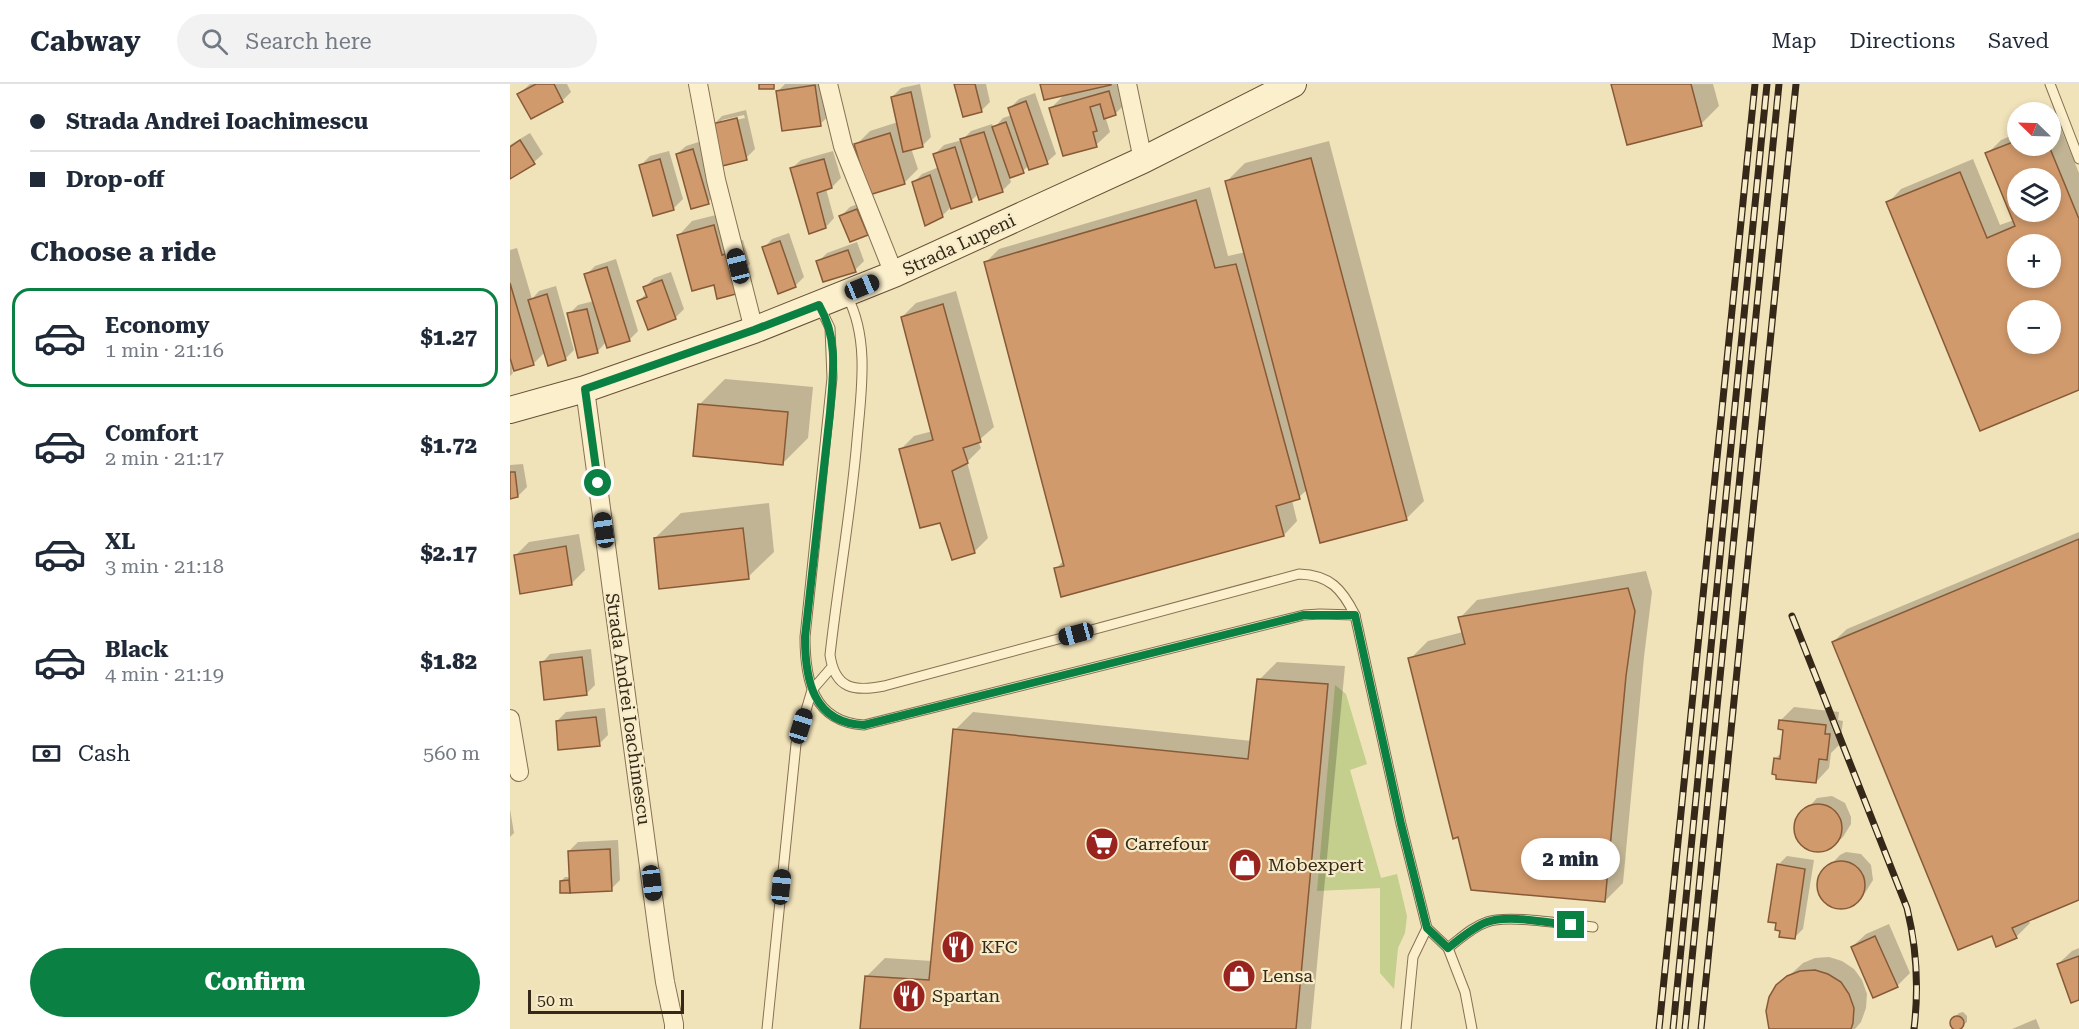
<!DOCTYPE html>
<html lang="en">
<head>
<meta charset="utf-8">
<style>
  :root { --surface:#fff; --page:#f2f2f3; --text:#1f2937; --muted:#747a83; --line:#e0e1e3; --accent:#0b8043 }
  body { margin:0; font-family:"Roboto Serif",serif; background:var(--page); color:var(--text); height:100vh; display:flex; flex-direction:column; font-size:22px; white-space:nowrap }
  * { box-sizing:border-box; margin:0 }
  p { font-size:20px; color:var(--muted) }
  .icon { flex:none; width:33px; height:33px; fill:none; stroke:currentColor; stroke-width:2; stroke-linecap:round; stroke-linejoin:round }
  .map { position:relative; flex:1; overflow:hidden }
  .side { display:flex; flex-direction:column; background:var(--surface); width:510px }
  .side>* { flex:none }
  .banner { display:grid; align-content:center; height:132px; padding:0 30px; background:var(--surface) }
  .needle { width:39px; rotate:293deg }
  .fabs { position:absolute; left:1497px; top:18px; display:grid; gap:12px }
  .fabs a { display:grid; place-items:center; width:54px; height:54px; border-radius:50%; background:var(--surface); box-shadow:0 3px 9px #0003; font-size:30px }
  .scale { position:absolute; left:18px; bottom:15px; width:156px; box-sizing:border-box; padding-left:6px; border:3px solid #352819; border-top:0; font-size:16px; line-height:21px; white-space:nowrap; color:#352819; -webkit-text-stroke:4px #f7ecc9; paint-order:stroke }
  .end { position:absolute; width:27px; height:27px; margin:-14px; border:8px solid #0b8043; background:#fff; box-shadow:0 0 0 3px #fff }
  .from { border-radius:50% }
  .bubble { position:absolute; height:42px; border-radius:21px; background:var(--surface); box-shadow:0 3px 9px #0003; font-size:20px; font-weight:800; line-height:42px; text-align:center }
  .car { position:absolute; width:18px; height:36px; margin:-18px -9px; border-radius:8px; box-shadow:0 0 4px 2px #0007; background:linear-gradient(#222 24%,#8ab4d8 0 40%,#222 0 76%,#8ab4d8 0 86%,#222 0) }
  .banner b { display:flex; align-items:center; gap:21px; height:57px; font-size:22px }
  .banner b+b { border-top:2px solid var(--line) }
  .banner i { width:15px; height:15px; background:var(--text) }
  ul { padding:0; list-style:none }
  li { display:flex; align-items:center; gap:18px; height:99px; margin:0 12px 9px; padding:0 18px; border:3px solid transparent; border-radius:18px }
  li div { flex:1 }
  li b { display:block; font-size:22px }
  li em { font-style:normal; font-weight:800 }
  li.active { border-color:var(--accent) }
  li>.icon { width:54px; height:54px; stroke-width:1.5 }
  h2 { padding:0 30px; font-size:27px; line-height:72px }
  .pay { display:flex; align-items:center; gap:15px; height:66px; padding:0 30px; font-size:22px }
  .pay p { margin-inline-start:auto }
  .primary-button { display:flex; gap:12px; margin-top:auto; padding:12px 30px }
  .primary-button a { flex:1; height:69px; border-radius:36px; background:var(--accent); color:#fff; font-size:24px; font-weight:800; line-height:69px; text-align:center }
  header { display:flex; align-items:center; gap:36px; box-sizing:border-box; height:84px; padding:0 30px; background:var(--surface); border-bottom:2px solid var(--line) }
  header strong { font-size:28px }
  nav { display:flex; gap:33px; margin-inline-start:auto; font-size:21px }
  .search { width:420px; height:54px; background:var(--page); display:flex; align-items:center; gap:15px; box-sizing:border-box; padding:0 21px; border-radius:33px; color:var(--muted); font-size:22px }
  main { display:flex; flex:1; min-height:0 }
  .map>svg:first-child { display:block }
  .green { fill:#c4ce8d }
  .shadow { fill:#0003; fill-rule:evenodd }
  .building { fill:#d19a6c; stroke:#875a37; stroke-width:1.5; fill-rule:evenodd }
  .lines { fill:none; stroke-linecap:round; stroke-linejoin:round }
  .lane-casing { stroke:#877153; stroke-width:11 }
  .street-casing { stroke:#877153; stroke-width:20 }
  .secondary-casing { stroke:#685136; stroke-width:28 }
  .lane { stroke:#fbefcc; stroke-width:9 }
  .street { stroke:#fbefcc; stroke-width:18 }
  .secondary { stroke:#fbefcc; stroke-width:26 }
  .rail-casing { stroke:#352819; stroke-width:7 }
  .rail { stroke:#f7ecc9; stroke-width:4.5; stroke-dasharray:14; stroke-linecap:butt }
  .route { stroke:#0b8043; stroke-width:8 }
  .labels { text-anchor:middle; stroke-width:4.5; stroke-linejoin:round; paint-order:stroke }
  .street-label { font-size:18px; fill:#352819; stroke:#f7ecc9 }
  .poi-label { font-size:18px; fill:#352819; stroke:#f7ecc9; text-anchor:start }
</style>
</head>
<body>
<header>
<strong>Cabway</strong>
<div class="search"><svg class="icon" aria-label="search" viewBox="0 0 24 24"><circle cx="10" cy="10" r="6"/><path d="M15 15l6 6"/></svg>Search here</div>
<nav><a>Map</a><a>Directions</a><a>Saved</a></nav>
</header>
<main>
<section class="side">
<div class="banner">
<b><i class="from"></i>Strada Andrei Ioachimescu</b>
<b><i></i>Drop-off</b>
</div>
<h2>Choose a ride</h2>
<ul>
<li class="active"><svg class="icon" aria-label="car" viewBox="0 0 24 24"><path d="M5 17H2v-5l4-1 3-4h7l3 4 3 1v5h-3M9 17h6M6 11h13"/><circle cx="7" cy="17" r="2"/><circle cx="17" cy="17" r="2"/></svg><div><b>Economy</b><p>1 min · 21:16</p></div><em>$1.27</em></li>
<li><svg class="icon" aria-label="car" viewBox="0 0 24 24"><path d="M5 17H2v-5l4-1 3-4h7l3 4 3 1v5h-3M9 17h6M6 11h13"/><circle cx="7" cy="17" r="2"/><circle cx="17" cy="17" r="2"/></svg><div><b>Comfort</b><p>2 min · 21:17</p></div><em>$1.72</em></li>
<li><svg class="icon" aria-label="car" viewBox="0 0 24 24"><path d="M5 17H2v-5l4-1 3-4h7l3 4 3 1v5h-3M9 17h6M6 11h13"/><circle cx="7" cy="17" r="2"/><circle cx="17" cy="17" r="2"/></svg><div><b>XL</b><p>3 min · 21:18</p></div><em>$2.17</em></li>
<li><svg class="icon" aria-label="car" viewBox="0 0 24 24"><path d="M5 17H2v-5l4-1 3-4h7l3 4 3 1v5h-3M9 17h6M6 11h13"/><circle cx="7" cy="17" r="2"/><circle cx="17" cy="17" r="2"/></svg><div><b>Black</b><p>4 min · 21:19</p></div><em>$1.82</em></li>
</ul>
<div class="pay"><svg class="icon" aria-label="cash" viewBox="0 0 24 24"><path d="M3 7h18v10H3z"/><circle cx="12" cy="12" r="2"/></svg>Cash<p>560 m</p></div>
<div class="primary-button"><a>Confirm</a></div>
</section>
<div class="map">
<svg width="1569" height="945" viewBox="0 0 1569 945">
  <rect width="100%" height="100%" fill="#f0e2b9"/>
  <path class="green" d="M825,601L836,610L857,680L840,686L871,794L887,790L897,832L895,849L888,864L884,905L870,889V804L807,807Z"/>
  <g class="shadow">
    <path d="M20,0H57L61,8L52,17L9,10Z"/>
    <path d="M275,0H315L319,32L310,40L268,7Z"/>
    <path d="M410,0L421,53L412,62L401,64L408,85L394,99L346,61L360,47L388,38L382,13L391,4Z"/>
    <path d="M445,0H476L480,18L471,27Z"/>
    <path d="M532,0H614L619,16L605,30L596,35L600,48L586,61L541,24L555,10Z"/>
    <path d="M1102,0H1203L1209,22L1191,40Z"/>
    <path d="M525,9L546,70L537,78L519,81L513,87L499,92L501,98L492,107L469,109L461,117L441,123L432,132L403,99L412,90L429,83L425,70L434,61L452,56L461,47L482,40L484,44L493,34L502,31L500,24L509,15Z"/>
    <path d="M236,26L245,65L236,74L203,41L212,32ZM234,31L235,34L212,39V36Z"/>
    <path d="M1546,33L1569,89V304L1470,345L1378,119L1391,105L1463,75L1490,141L1504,136L1477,70L1491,56L1508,49V62H1540V35ZM1508,94H1540V128H1508ZM1508,160H1540V194H1508ZM1508,226H1540V260H1508Z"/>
    <path d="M20,49L33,70L24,78L0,93V61Z"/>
    <path d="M192,57L207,110L198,118L167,70L176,62Z"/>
    <path d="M819,57L914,417L896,435L798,405L789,413L782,416L787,437L774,451L546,485L554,476L475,179L489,165L700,103L718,172L736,168L717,97L735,79Z"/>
    <path d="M159,67L173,115L164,124L144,130L131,81L140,72Z"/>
    <path d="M323,67L331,94L322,103L316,105L324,134L316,143L282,84L291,76Z"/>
    <path d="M356,117L366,141L357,150L331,132L340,123Z"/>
    <path d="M218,128L226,158L233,156L240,180L236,184L169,151L182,137Z"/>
    <path d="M279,149L294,193L285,202L254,164L262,155Z"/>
    <path d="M347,158L354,177L345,186L308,178L317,169Z"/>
    <path d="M7,164L22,215L29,207L46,202L64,266L55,275L35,268L23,280L2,286L3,289L0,292V166Z"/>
    <path d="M106,175L128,247L119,256L96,258L87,268L59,230L68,221L84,217L76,191L85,182Z"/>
    <path d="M161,188L174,225L165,234L129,217L137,209L135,203L144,194Z"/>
    <path d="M446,207L484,343L468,357L471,364L457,378L478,454L464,468L431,438L391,365L404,352L423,347L392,233L406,219Z"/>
    <path d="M215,295L303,303L298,354L273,379L190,320Z"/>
    <path d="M13,380L17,403L8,412L0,413V381Z"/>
    <path d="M259,419L264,468L238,493L145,454L171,429Z"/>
    <path d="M1569,448V815L1518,836L1520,839L1506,853L1323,558L1337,545Z"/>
    <path d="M69,450L75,486L61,500L6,471L19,458Z"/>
    <path d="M1136,487L1142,508L1134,573L1113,799L1095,817L950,751L900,575L918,557L953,548L950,534L967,516Z"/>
    <path d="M81,565L85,601L76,610L32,579L40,570Z"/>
    <path d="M767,578L835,582L801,945H351L357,892L375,874L422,877L445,646L463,628L742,657L749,596Z"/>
    <path d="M1284,623L1329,628L1328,636L1333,637L1330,660L1321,669L1319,684L1306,698L1265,675L1272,668L1275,644L1270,637Z"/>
    <path d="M95,624L98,651L89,660L47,637L56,628Z"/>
    <path d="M1322,712L1335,719L1341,733V740L1333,753L1323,762L1309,767L1302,766L1289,757L1286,743L1287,736L1307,714Z"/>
    <path d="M0,725L4,749L0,753Z"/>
    <path d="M108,756L110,796L101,805L51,808V797L55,793H60L59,767L68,758Z"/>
    <path d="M1336,768L1351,770L1361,781L1363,796L1355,809L1345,818L1339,822L1324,823L1317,819L1309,807L1310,792L1330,771Z"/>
    <path d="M1277,772L1304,776L1293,845L1284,854L1272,846L1268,781Z"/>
    <path d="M1379,840L1400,889L1387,902L1342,863L1356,850Z"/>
    <path d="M1569,864V914L1548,880L1562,867Z"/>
    <path d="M1319,873L1332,877L1344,885L1352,896L1357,910L1356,924L1351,938L1345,945H1260L1268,902L1293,879L1305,874Z"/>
    <path d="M1453,928L1457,932V938L1449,945H1444L1442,942V936L1449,929Z"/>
    <path d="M1526,935L1530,945H1502Z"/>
  </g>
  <g class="building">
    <path d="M26,0H44L53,18L21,35L7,10Z"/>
    <rect x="249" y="0" width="15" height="5"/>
    <path d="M444,0H465L472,28L453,33Z"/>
    <path d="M530,0H601V1L534,16Z"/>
    <path d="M1101,0H1181L1192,42L1117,61Z"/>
    <path d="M305,1L311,42L272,47L266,7Z"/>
    <path d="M599,7L606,31L594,35L590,20L580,23L587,47L583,48L587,63L553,72L539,24Z"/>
    <path d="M401,8L413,63L393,68L381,13Z"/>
    <path d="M516,17L538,80L519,86L498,24Z"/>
    <path d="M227,34L237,76L212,82L202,40Z"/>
    <path d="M496,38L514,89L500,94L482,43Z"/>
    <path d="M474,48L493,108L469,116L450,55Z"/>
    <path d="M380,49L395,100L359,111L344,60Z"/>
    <path d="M10,56L25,80L0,95V63Z"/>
    <path d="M1508,56V62H1539L1569,135V306L1470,347L1376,118L1450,88L1477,154L1505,142L1475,69ZM1508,94H1540V128H1508ZM1508,160H1540V194H1508ZM1508,226H1540V260H1508Z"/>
    <path d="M445,63L462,118L441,125L423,70Z"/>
    <path d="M183,65L199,120L181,125L166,70Z"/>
    <path d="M801,74L897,436L810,459L715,97Z"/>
    <path d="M150,75L164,126L143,132L129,81Z"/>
    <path d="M314,75L322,104L307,109L316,144L299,150L280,84Z"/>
    <path d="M420,91L433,133L415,142L402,98Z"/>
    <path d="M686,116L705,184L726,180L790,415L766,422L774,452L551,513L544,484L554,482L474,178Z"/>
    <path d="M347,125L358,151L340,158L329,132Z"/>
    <path d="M204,141L212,171L220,169L226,210L207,215L204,201L182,207L167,151Z"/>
    <path d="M270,157L286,203L268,210L252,163Z"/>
    <path d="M338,166L346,188L313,198L306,177Z"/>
    <path d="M97,183L120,257L97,264L74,190Z"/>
    <path d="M152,196L166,235L138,246L127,217L137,213L133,203Z"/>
    <path d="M0,199L24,281L4,287L0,274Z"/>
    <path d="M37,210L56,276L38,282L18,216Z"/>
    <path d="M433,220L471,358L453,364L458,379L442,387L465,469L442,476L430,439L410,444L389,365L423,356L391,233Z"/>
    <path d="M77,225L88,269L68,274L57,229Z"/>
    <path d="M188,320L278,328L273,381L183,372Z"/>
    <path d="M0,388H5L8,413L0,415Z"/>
    <path d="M233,444L239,495L149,505L144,454Z"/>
    <path d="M1569,455V816L1502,844L1507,854L1486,863L1482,852L1448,866L1322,558Z"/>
    <path d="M56,462L62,501L10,510L4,471Z"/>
    <path d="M1118,504L1125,527L1116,592L1095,818L961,806L948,753L943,755L898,574L955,560L948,533Z"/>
    <path d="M72,573L77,611L34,616L30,578Z"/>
    <path d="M747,595L818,600L786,945H350L355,892L419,896L443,645L738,675Z"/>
    <path d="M86,633L90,662L48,666L46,637Z"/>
    <path d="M1269,636L1316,641L1315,650H1320L1317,676L1309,675L1306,699L1266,695V691L1262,690L1264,674L1270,675L1273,646L1268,645Z"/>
    <circle cx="1308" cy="744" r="24"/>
    <path d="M100,765L102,807L60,809L58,767Z"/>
    <circle cx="1331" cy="801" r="24"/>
    <path d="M1267,780L1295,785L1285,855L1269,853L1270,847L1265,846L1266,839L1258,838Z"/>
    <path d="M59,796L60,809H50V797Z"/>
    <path d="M1365,852L1388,903L1363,914L1341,863Z"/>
    <path d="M1569,872V916L1561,919L1547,880Z"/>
    <path d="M1305,886L1318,890L1331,898L1339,910L1344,924L1343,939L1341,945H1259L1256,927L1259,913L1266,901L1277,892L1290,887Z"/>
    <circle cx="1447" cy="939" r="7"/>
  </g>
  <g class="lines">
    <g class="lane-casing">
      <g id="lane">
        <path d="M1540,0L1569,75"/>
        <path d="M337,212C360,255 351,309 347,356C341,428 328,499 320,571C325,605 344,608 374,602L789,490C820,491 832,505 845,531L891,740L917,844L938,864L955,908L962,945"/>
        <path d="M310,223L320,244L322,294L295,553C295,596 303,638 354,641L794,531L810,530L845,531"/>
        <path d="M938,864C950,855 962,843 977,838C998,830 1058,841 1083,843"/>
        <path d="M257,945L286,660L302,606L322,583"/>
        <path d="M896,945L903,873L917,844"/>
      </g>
    </g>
    <g class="street-casing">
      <g id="street">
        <path d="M188,0L206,96L244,246"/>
        <path d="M318,0L333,62L384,190"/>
        <path d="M617,0L633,76"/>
        <path d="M75,305L149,857L155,898L164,940V945"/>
        <path d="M0,635L9,688"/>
      </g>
    </g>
    <g class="secondary-casing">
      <path id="secondary" d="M0,326L75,305L244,246L384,190L633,76L783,0"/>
    </g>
    <use href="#lane" class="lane"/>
    <use href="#street" class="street"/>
    <use href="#secondary" class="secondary"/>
    <g class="rail-casing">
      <g id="rail">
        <path d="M1282,532L1397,824C1407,865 1409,903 1404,945"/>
        <path d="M1149,945L1245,0"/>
        <path d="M1163,945L1257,0"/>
        <path d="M1175,945L1269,0"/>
        <path d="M1191,945L1286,0"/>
      </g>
    </g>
    <use href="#rail" class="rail"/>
  </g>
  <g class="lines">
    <path class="route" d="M88,399L75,305L244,246L309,221C329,256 323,290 320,329L295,553C295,596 303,639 354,641L794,531H845L891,740L917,844L938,864C950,855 963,843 977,838C999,830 1037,839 1061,841"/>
  </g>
  <defs>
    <g id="supermarket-disc" transform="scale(1.725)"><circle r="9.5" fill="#99231f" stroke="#f7ecc9"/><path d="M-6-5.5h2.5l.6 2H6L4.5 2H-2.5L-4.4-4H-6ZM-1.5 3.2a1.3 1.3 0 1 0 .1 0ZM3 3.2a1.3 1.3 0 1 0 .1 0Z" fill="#fff"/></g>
    <g id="shop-disc" transform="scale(1.725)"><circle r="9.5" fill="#99231f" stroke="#f7ecc9"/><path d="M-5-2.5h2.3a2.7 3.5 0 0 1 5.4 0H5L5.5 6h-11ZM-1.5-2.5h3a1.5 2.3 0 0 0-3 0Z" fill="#fff"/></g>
    <g id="restaurant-disc" transform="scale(1.725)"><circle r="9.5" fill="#99231f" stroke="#f7ecc9"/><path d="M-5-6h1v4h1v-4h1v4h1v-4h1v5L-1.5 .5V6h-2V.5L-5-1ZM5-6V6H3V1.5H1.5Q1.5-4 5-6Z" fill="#fff"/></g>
  </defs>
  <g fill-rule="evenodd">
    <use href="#supermarket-disc" x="592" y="760"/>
    <use href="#shop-disc" x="735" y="781"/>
    <use href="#restaurant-disc" x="448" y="863"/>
    <use href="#shop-disc" x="729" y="892"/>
    <use href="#restaurant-disc" x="399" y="912"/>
  </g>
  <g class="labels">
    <g class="street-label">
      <text transform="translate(449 161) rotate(-25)" y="6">Strada Lupeni</text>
      <text transform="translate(118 625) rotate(82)" y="6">Strada Andrei Ioachimescu</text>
    </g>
    <g class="poi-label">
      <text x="615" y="766">Carrefour</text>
      <text x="758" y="787">Mobexpert</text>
      <text x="471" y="869">KFC</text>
      <text x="752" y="898">Lensa</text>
      <text x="422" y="918">Spartan</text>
    </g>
  </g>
</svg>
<div class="fabs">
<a><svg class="needle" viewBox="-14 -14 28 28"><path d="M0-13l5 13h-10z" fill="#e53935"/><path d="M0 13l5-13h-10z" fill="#747a83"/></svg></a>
<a><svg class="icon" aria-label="layers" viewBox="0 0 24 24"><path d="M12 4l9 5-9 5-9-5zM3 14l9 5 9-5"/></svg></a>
<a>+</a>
<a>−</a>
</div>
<div class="scale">50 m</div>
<i class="end from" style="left:88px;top:399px"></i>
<i class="end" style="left:1061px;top:841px"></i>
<div class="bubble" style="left:1011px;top:754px;width:99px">2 min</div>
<i class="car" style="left:228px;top:182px;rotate:346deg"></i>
<i class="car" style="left:352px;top:203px;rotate:68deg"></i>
<i class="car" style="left:94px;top:446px;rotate:352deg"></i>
<i class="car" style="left:566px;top:550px;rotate:255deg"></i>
<i class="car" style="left:291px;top:642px;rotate:17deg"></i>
<i class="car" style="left:142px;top:799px;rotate:173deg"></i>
<i class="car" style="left:271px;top:803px;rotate:6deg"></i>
</div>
</main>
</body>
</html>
